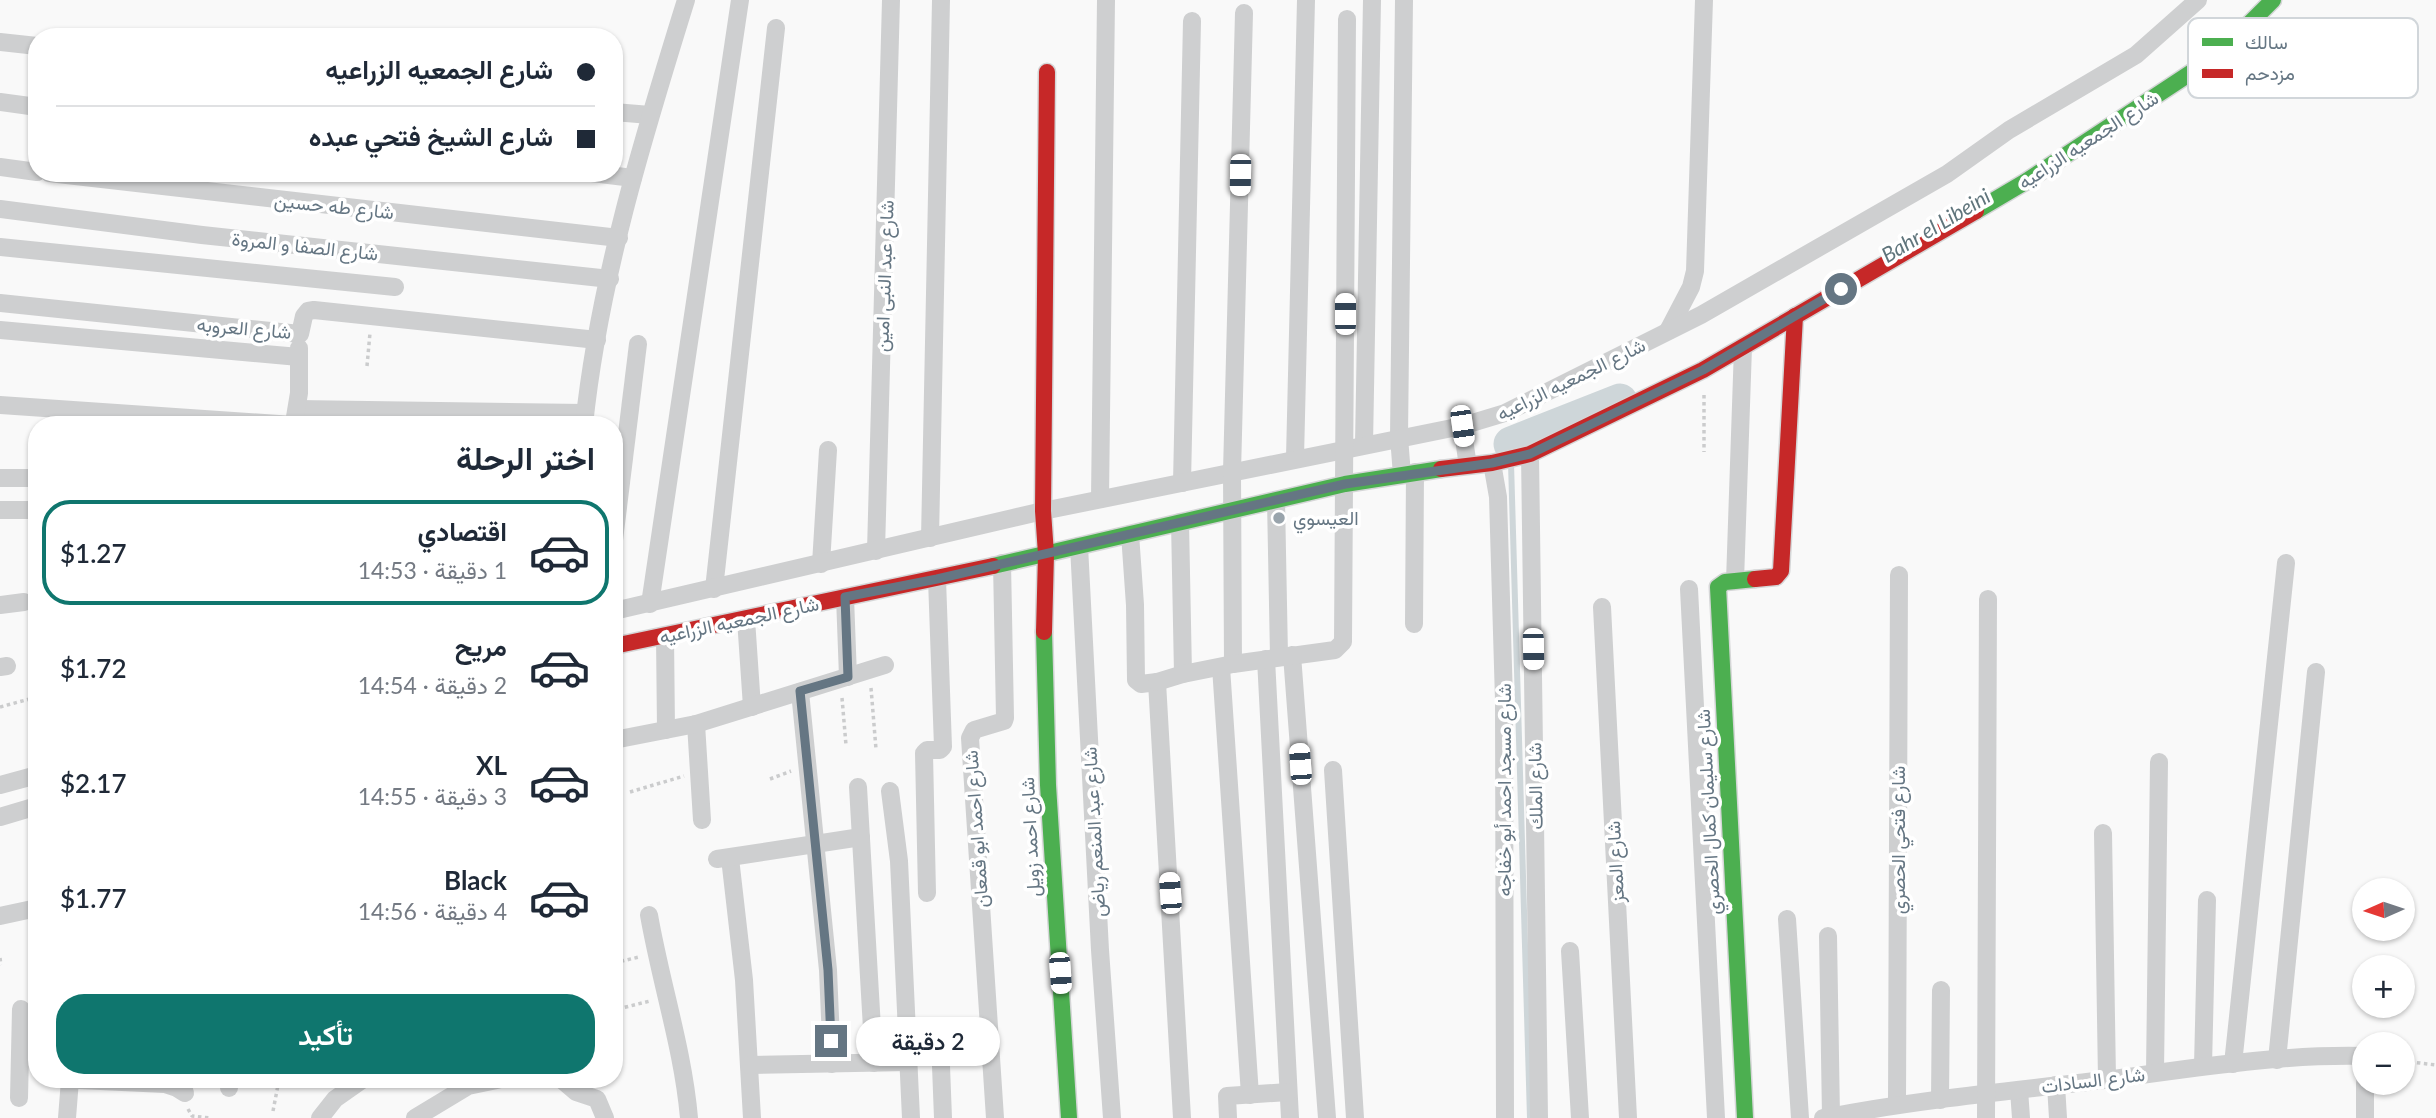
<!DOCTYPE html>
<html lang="ar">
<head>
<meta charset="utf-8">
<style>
  :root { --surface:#fff; --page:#f2f2f3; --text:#1f2937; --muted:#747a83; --line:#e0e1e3; --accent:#0f766e }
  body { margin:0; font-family:Lato,Vazirmatn,sans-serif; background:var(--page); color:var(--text); direction:rtl; height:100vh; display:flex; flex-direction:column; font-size:26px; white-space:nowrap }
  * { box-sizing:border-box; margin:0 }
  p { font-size:23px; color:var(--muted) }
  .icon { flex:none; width:38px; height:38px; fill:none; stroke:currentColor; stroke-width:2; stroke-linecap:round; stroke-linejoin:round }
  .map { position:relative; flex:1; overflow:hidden; direction:ltr }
  .sheet { position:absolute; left:28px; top:416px; width:595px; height:672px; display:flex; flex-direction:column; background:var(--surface); border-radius:28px; box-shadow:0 2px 5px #0004; direction:rtl }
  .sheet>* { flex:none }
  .banner { position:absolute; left:28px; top:28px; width:595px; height:154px; border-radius:28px; box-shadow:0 2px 5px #0004; direction:rtl; display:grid; align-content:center; height:154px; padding:0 28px; background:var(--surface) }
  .needle { width:46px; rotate:267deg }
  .tools { position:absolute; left:2352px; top:878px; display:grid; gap:14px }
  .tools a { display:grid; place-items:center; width:63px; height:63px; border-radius:50%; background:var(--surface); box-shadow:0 2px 5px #0004; font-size:35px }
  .end { position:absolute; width:32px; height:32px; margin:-16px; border:9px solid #657683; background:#fff; box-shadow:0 0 0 4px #fff }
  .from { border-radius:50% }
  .bubble { position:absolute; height:49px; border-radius:24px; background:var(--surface); box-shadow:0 2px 5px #0004; font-size:23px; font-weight:600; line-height:49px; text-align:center; direction:rtl }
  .car { position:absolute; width:21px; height:42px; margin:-21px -10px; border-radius:9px; box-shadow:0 0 5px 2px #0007; background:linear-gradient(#fff 24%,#345 0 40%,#fff 0 76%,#345 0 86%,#fff 0) }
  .banner b { display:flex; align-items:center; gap:24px; height:66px; font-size:26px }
  .banner b+b { border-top:2px solid var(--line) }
  .banner i { width:18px; height:18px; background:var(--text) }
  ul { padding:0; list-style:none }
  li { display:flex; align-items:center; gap:21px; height:105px; margin:0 14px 10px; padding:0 14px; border:4px solid transparent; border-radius:28px }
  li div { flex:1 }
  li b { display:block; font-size:26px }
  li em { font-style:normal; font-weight:600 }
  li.current { border-color:var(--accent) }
  li>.icon { width:63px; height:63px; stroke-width:1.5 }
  h2 { padding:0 28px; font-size:32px; line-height:84px }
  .button { display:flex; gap:14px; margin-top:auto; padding:14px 28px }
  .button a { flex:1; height:80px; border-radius:28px; background:var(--accent); color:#fff; font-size:28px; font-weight:600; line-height:80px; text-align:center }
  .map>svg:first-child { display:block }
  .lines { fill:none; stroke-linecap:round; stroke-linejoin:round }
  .stream { stroke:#ced6d9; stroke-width:6 }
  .river { stroke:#ced6d9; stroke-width:35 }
  .fast-casing { stroke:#d5d6d7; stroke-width:19 }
  .jam-casing { stroke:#d5d6d7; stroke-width:19 }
  .path { stroke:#cbcccd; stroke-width:3.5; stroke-dasharray:3.5 3.5; stroke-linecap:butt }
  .street { stroke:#cecfd0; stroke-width:18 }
  .fast { stroke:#4caf50; stroke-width:16 }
  .jam { stroke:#c62828; stroke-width:16 }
  .route { stroke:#657683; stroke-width:9 }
  .poi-dot { fill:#99a4ac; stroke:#fff; stroke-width:2.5 }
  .labels { text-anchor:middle; stroke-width:7; stroke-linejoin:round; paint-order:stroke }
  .street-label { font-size:19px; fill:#657683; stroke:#fff }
  .poi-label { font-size:19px; fill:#657683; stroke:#fff; text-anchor:start }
  .water-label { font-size:21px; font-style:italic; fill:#60757c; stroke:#fff }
  .key { fill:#fff; stroke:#d1d6da; stroke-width:2 }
  .key-label { font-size:19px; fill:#657683 }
</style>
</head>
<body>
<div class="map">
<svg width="2436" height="1118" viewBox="0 0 2436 1118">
  <rect width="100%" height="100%" fill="#f9f9f9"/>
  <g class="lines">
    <path class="stream" d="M1511,463L1530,1118"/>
    <path class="river" d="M1511,444L1620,401"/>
    <g class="fast-casing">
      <g id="fast">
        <path d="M1976,211L2025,182L2192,72L2249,24L2273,0"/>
        <path d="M993,566L1345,484L1441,469"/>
        <path d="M1044,632L1048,785L1069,1118"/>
        <path d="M1745,1118L1718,587L1725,582L1755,579"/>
      </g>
    </g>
    <g class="jam-casing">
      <g id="jam">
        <path d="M1441,469L1492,463L1530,454L1703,370L1976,211"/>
        <path d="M1755,579L1776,577L1781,571L1795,316"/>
        <path d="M1044,632L1046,554L1043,511L1047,72"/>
        <path d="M614,646L993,566"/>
      </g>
    </g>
    <g class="path">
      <path d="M367,366L370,333"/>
      <path d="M1704,395V452"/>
      <path d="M871,688L876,749"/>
      <path d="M842,698L846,745"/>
      <path d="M0,707L37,697"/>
      <path d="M770,779L791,771"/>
      <path d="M630,792L684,776"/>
      <path d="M0,958L1,965"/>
      <path d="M614,963L639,957"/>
      <path d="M618,1009L650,1001"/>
      <path d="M2403,1061L2436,1065"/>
      <path d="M294,1080L316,1085L322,1080"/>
      <path d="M188,1109L192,1116L210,1118"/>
      <path d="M273,1111L279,1080"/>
    </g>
    <g class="street">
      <path d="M0,42L37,46"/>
      <path d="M0,102L37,107"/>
      <path d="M614,112L650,115"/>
      <path d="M0,167L37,172"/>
      <path d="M49,173L619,238"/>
      <path d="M592,173L633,178"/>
      <path d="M0,209L202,235L610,279"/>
      <path d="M0,247L395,287"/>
      <path d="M0,303L300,334L304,316L308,311L314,310L597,340"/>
      <path d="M0,330L299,357"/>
      <path d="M1668,331L1691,287L1695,271L1704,0"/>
      <path d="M0,405L293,425"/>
      <path d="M297,409L585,413"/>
      <path d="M295,417L299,393V348"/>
      <path d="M584,425C599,281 643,138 686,0"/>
      <path d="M1462,426L1468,466"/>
      <path d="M1364,445L1372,0"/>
      <path d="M1530,454L1539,1118"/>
      <path d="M1295,458L1306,0"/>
      <path d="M1492,463L1498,497L1504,700L1505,1118"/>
      <path d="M1402,475L1399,437L1404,0"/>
      <path d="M0,478H37"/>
      <path d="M1182,483L1192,21"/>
      <path d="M1100,499L1106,0"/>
      <path d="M1276,500L1279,656"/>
      <path d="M0,510H37"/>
      <path d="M1180,522L1183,674"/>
      <path d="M1130,534L1135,605L1136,680L1141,684L1157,682L1182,1118"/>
      <path d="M930,538L941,0"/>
      <path d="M614,540L638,344"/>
      <path d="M1079,546L1100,950L1112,1118"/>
      <path d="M876,551L891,0"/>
      <path d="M821,564L828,450"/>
      <path d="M1735,581L1743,347"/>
      <path d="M714,589L776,28"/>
      <path d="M1689,589L1716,1118"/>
      <path d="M845,597L848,677"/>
      <path d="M650,604L740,0"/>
      <path d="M0,605L24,602"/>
      <path d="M1602,607L1628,1118"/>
      <path d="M614,611L1043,511L1462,426L1505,413L1701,315L1947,174L2009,130L2136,55L2198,0"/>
      <path d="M746,619L752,707"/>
      <path d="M1414,624L1415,472"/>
      <path d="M665,636L666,730"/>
      <path d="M1292,655L1327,1118"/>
      <path d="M1266,659L1290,1118"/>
      <path d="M1233,664L1232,472L1244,13"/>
      <path d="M0,667L7,666"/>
      <path d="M1221,667L1250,1095"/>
      <path d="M1157,682L1183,674L1233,664L1335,650L1343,642L1347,19"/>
      <path d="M800,692L828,970L832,1064"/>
      <path d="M696,724L702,820"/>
      <path d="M614,740L696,724L885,665"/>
      <path d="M1333,770L1355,1118"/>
      <path d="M0,785L37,775"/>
      <path d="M858,787L874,1063"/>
      <path d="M890,791L899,861L911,1118"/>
      <path d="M0,817L37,806"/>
      <path d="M2103,833L2107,1079"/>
      <path d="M730,858L744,980L752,1118"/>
      <path d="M717,859L861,837"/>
      <path d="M927,893L924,753L927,750H940L943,747L937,579"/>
      <path d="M649,915C661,984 683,1049 689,1118"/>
      <path d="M0,916L37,908"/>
      <path d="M1787,919L1800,1118"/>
      <path d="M1828,936L1831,1116"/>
      <path d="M1570,951L1580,1118"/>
      <path d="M940,1040L943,1118"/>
      <path d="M2277,1060L2316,672"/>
      <path d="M2233,1064L2286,563"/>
      <path d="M749,1065L908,1062"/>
      <path d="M2203,1066L2207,900"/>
      <path d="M2155,1072L2159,762"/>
      <path d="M79,1080L165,1084L177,1088L185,1093"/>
      <path d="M562,1080L576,1092L597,1099L605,1118"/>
      <path d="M2365,1083V1118"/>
      <path d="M2056,1085L2058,1118"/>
      <path d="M229,1088V1080"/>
      <path d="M2019,1090L2021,1118"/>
      <path d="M19,1098L21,1009"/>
      <path d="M1940,1100L1941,990"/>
      <path d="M1897,1105L1899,575"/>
      <path d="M67,1118L70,1080"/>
      <path d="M320,1118L335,1099L362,1080"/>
      <path d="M415,1118L468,1086L497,1080"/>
      <path d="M995,1118L970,738L974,730L1004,721L1005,718L1002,563"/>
      <path d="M1228,1118L1227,1096L1288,1092"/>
      <path d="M1823,1118C1916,1100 2010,1091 2104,1080C2189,1069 2278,1054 2364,1056"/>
      <path d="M1986,1118L1988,599"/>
    </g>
    <use href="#fast" class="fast"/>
    <use href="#jam" class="jam"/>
  </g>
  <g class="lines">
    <path class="route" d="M831,1041L828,970L800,691L848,677L845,597L937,579L1345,484L1492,463L1530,454L1703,370L1841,289"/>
  </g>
  <circle class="poi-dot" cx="1279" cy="518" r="7"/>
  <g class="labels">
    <g class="street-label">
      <text transform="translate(2088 140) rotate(-33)" y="7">شارع الجمعيه الزراعيه</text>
      <text transform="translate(334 206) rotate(6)" y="7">شارع طه حسين</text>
      <text transform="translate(305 246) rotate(6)" y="7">شارع الصفا و المروة</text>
      <text transform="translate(884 276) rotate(-88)" y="7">شارع عبد النبى امين</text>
      <text transform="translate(244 328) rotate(5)" y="7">شارع العروبه</text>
      <text transform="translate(1571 379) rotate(-26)" y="7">شارع الجمعيه الزراعيه</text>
      <text transform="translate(739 620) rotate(-12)" y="7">شارع الجمعيه الزراعيه</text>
      <text transform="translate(1535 786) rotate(-91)" y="7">شارع الملك</text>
      <text transform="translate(1504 790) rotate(-90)" y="7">شارع مسجد احمد أبو خفاجه</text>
      <text transform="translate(1708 812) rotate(-93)" y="7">شارع سليمان كمال الحصري</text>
      <text transform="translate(976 829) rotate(-94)" y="7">شارع احمد ابو قمعان</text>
      <text transform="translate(1094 832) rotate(-93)" y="7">شارع عبد المنعم رياض</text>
      <text transform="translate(1030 837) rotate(-93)" y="7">شارع احمد زويل</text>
      <text transform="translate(1898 840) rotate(-90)" y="7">شارع فتحي الحصري</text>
      <text transform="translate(1615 862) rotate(-93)" y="7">شارع المعز</text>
      <text transform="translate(2093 1080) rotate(-7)" y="7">شارع السادات</text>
    </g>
    <g class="poi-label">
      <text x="1293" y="525">العيسوي</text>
    </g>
    <g class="water-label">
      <text transform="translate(1936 226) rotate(-31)" y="7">Bahr el Libeini</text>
    </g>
  </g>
  <rect x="2188" y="18" width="230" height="80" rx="10" class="key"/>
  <rect x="2202" y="38" width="31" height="8" fill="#4caf50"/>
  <rect x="2202" y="69" width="31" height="9" fill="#c62828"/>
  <g class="key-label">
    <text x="2245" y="49">سالك</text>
    <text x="2245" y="80">مزدحم</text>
  </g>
</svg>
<div class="tools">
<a><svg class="needle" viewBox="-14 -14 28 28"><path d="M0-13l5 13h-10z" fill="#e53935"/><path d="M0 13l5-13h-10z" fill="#747a83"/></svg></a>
<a>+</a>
<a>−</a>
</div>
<i class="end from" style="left:1841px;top:289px"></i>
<i class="end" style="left:831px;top:1041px"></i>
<div class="bubble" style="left:856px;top:1017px;width:144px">2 دقيقة</div>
<i class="car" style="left:1240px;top:175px;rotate:181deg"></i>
<i class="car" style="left:1345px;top:314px;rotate:0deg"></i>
<i class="car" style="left:1462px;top:426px;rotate:172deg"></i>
<i class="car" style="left:1533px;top:649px;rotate:179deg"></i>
<i class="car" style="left:1300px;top:764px;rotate:356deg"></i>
<i class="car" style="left:1170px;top:893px;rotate:356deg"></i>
<i class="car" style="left:1060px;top:973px;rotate:176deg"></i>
<div class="banner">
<b><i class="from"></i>شارع الجمعيه الزراعيه</b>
<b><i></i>شارع الشيخ فتحي عبده</b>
</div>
<section class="sheet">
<h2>اختر الرحلة</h2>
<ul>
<li class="current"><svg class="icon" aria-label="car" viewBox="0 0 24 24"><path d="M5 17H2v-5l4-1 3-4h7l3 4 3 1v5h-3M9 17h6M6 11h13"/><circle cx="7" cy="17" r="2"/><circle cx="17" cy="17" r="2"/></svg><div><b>اقتصادي</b><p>1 دقيقة · 14:53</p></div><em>$1.27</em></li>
<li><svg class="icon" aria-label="car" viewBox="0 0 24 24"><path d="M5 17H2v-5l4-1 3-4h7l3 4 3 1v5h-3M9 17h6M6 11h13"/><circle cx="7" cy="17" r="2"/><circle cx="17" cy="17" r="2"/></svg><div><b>مريح</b><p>2 دقيقة · 14:54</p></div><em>$1.72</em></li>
<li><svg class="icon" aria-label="car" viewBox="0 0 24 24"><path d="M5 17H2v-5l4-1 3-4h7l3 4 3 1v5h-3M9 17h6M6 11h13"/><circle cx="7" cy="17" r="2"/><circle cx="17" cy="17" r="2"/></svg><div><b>XL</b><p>3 دقيقة · 14:55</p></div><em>$2.17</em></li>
<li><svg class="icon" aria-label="car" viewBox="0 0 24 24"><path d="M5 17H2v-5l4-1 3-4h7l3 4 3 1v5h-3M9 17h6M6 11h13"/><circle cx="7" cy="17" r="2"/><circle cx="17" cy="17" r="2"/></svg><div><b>Black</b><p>4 دقيقة · 14:56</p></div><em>$1.77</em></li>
</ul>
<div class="button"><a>تأكيد</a></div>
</section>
</div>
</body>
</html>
